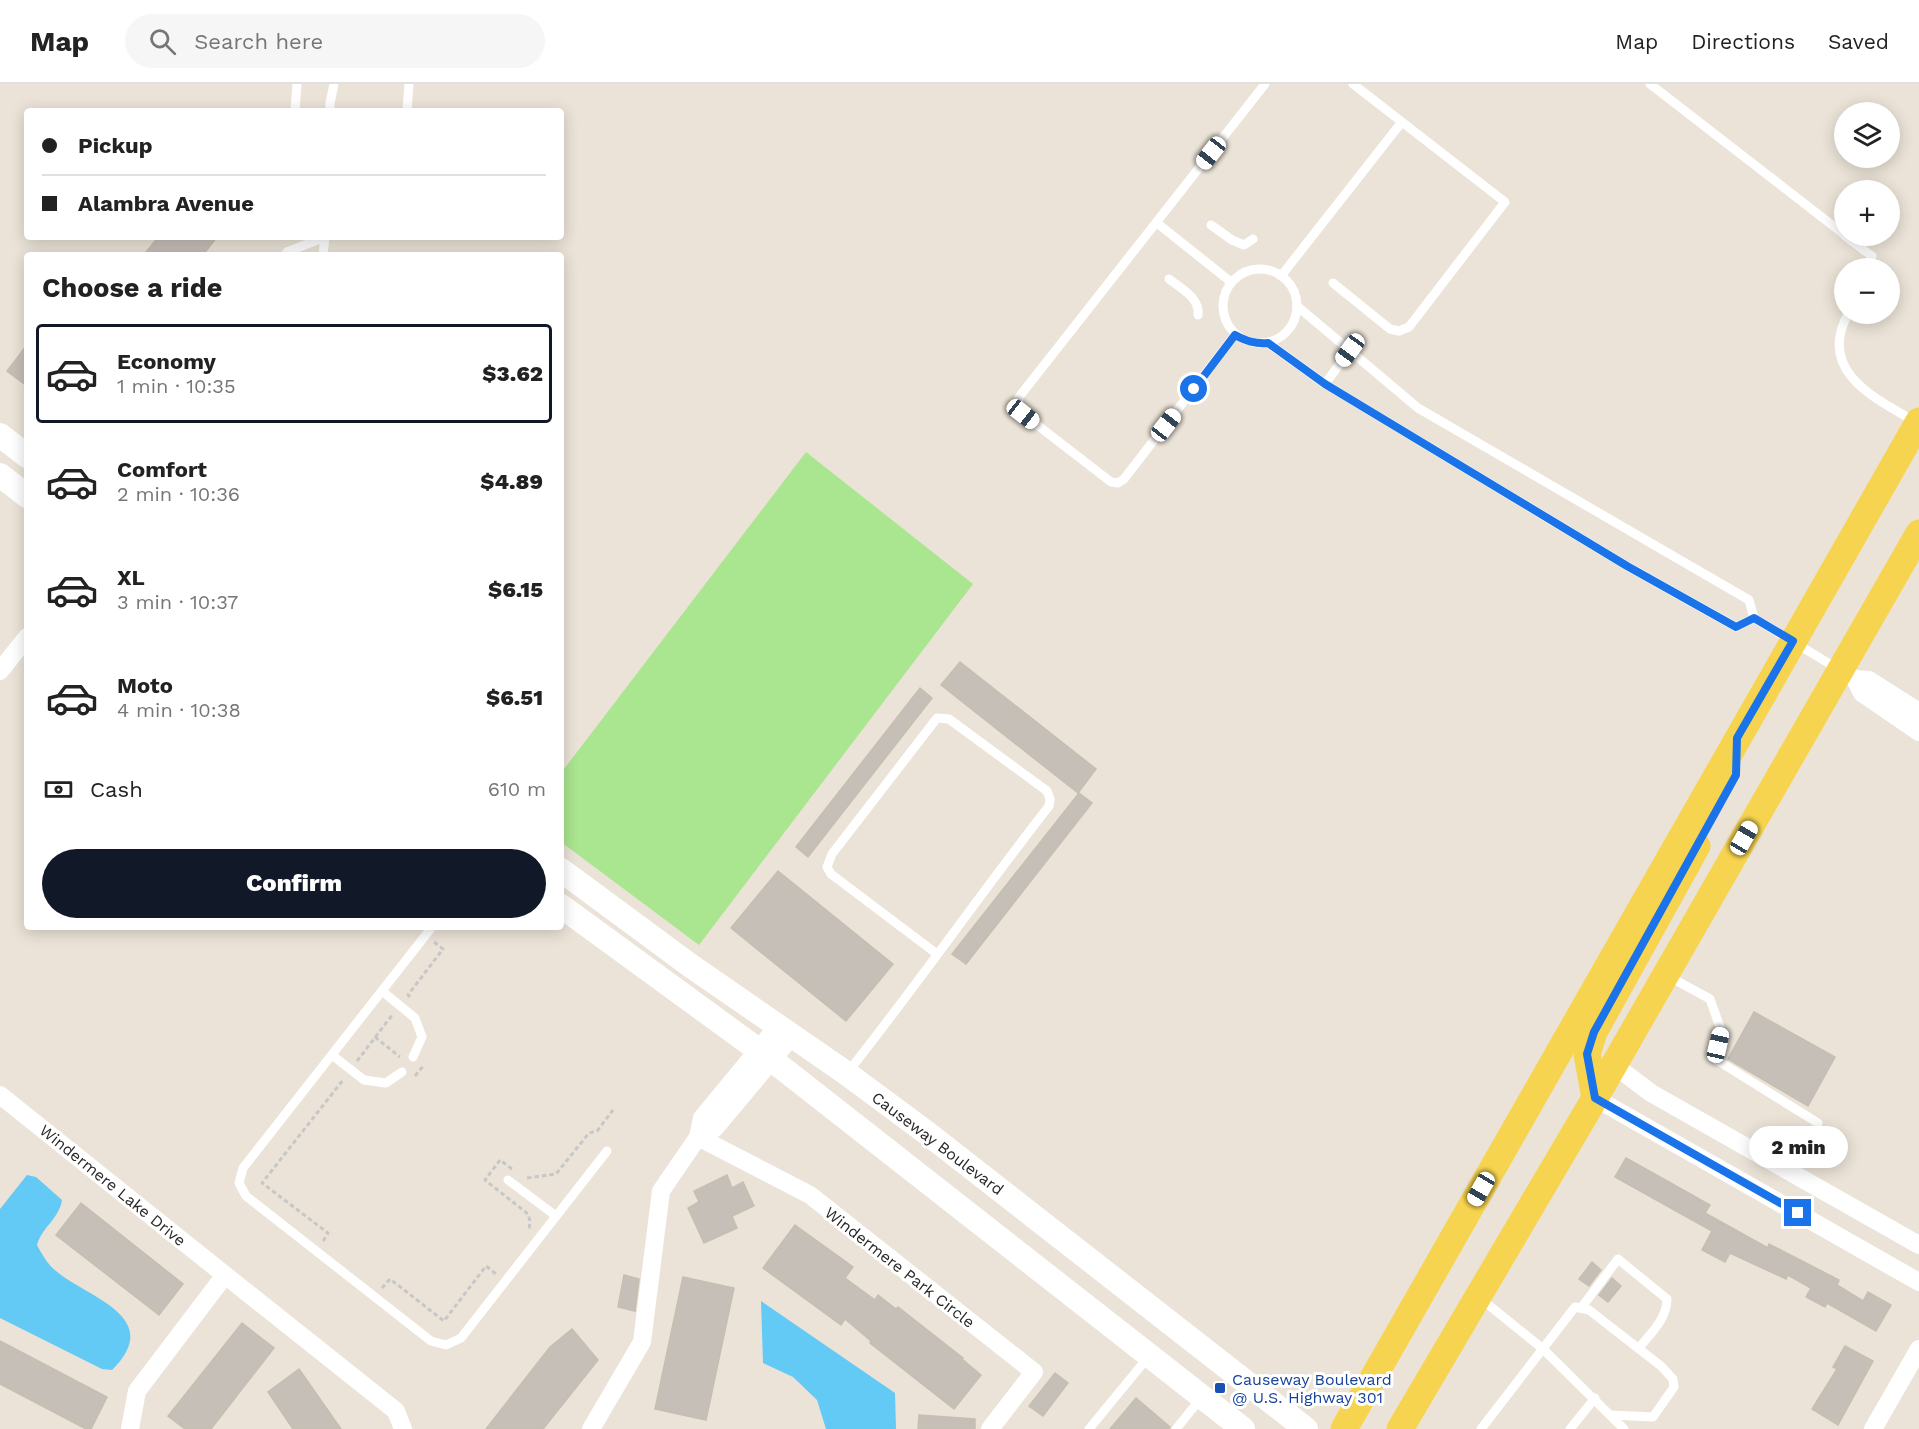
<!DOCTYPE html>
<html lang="en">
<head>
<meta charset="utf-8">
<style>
  :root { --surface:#fff; --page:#f6f6f6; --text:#222; --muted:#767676; --line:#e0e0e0; --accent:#111827 }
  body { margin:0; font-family:"Work Sans",sans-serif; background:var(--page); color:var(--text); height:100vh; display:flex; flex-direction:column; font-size:22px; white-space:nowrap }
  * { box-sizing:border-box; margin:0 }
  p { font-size:20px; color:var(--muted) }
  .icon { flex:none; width:33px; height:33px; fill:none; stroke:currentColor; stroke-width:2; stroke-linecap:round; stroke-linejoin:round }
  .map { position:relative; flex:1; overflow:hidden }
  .panel { position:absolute; left:24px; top:168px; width:540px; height:678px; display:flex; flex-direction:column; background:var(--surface); border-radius:6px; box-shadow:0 3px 15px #0003 }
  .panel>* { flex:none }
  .guide { position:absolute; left:24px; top:24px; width:540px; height:132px; border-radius:6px; box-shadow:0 3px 15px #0003; display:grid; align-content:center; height:132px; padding:0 18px; background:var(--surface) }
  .tools { position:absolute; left:1834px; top:18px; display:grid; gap:12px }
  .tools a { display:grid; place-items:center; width:66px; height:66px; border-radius:50%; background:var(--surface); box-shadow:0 3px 15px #0003; font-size:30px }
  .end { position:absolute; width:27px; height:27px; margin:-14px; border:8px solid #1a73e8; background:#fff; box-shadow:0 0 0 3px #fff }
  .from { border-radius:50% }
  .bubble { position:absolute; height:42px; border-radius:21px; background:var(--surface); box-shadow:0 3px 15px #0003; font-size:20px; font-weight:800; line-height:42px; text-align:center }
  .car { position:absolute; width:18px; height:36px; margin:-18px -9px; border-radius:8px; box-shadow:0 0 4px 2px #0007; background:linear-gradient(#fff 24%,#345 0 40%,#fff 0 76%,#345 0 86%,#fff 0) }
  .guide b { display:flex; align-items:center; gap:21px; height:57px; font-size:22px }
  .guide b+b { border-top:2px solid var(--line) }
  .guide i { width:15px; height:15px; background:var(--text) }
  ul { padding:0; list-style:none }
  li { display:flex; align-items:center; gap:18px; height:99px; margin:0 12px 9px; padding:0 6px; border:3px solid transparent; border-radius:6px }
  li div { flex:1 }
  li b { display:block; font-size:22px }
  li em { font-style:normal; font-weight:800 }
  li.active { border-color:var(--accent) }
  li>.icon { width:54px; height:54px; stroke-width:1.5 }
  h2 { padding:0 18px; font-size:27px; line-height:72px }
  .pay { display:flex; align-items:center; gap:15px; height:66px; padding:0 18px; font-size:22px }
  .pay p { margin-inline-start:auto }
  .cta { display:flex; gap:12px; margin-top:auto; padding:12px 18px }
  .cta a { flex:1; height:69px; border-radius:36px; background:var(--accent); color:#fff; font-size:24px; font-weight:800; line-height:69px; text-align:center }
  header { display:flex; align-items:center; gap:36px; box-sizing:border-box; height:84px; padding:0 30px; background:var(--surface); border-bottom:2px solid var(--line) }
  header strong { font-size:28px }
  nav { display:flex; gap:33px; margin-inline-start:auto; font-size:21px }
  .search { width:420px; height:54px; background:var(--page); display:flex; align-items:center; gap:15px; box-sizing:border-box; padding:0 21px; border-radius:33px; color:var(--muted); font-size:22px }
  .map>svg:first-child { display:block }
  .green { fill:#aae58f }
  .water { fill:#62caf4 }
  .building { fill:#c5bfb7; stroke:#c5bfb1; stroke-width:1.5 }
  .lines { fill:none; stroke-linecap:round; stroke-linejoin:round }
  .path { stroke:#c7c7c7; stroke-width:3; stroke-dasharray:4.5 3; stroke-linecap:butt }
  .service { stroke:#fff; stroke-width:9 }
  .minor { stroke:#fff; stroke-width:18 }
  .secondary { stroke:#fff; stroke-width:24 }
  .primary { stroke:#f7d44f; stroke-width:27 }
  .route { stroke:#1a73e8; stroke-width:8 }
  .transit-dot { fill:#1a4fb4; stroke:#fff; stroke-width:2 }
  .labels { text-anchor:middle; stroke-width:6; stroke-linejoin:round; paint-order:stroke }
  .street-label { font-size:16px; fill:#272727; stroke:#fff }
  .transit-label { font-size:16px; fill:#164399; stroke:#fff; text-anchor:start }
</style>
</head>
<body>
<header>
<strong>Map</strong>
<div class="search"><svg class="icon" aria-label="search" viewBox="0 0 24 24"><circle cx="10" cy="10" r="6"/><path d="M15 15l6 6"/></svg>Search here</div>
<nav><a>Map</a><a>Directions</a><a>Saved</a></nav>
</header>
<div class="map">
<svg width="1919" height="1345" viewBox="0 0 1919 1345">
  <rect width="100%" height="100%" fill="#ebe3d7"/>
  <path class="green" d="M806,368L973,500L699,861L561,758V689Z"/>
  <g class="water">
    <path d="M27,1091L36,1093L62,1116C59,1135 42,1143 37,1161C42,1170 47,1180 56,1187C90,1215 165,1233 112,1286L102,1285L0,1234V1125Z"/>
    <path d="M761,1217L895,1309L896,1345H826L817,1316L793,1293L763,1279Z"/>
  </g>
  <g class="building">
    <path d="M158,153H217L203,171H144Z"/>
    <path d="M27,261V302L7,287Z"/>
    <path d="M960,578L1096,685L1078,709L941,601Z"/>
    <path d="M920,604L932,614L808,773L796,763Z"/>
    <path d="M1079,709L1092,719L966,880L952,870Z"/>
    <path d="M778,787L893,880L846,937L731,844Z"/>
    <path d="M1754,928L1835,973L1808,1022L1728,975Z"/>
    <path d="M1626,1074L1710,1121L1705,1129L1768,1164L1769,1160L1839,1196L1837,1201L1863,1217L1868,1208L1891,1221L1876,1247L1827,1219L1825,1223L1806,1213L1811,1204L1788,1191L1786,1195L1730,1169L1725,1178L1702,1166L1712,1147L1615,1093Z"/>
    <path d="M727,1091L732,1104L743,1098L754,1122L732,1132L737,1144L704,1159L688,1124L699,1118L694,1107Z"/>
    <path d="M81,1119L183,1200L159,1231L56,1151Z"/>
    <path d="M795,1141L853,1183L845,1194L875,1216L878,1211L896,1225L898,1223L963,1274L962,1275L981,1291L954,1325L870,1259L871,1257L845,1235L841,1241L763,1184Z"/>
    <path d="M1592,1178L1601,1186L1589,1202L1579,1195Z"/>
    <path d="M624,1191L639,1195L635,1227L618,1223Z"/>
    <path d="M683,1193L734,1204L706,1336L655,1325Z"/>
    <path d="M1612,1194L1621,1202L1608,1218L1599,1211Z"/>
    <path d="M242,1239L274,1264L211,1345H185L168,1332Z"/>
    <path d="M572,1245L598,1276L543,1345H486L550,1263Z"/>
    <path d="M0,1257L107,1313L91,1345H86L0,1300Z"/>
    <path d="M1845,1262L1873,1277L1838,1341L1812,1325L1837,1285L1833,1283Z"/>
    <path d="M299,1285L341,1345H293L268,1308Z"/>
    <path d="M1055,1289L1068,1299L1043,1332L1029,1322Z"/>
    <path d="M1136,1314L1170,1343L1169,1345H1110Z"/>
    <path d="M919,1331L975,1335V1345H918Z"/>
  </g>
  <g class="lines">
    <g class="path">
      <path d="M410,913L408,911L443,865L434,858"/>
      <path d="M375,953L400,973"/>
      <path d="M357,977L393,930"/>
      <path d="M415,992L424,981"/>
      <path d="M512,1085L500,1076L485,1096L528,1130L530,1137L529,1146"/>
      <path d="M527,1094L556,1090L589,1049L597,1047L613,1026"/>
      <path d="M323,1157L328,1149L262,1099L343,996"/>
      <path d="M382,1204L390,1195L444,1237L486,1182L496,1190"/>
    </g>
    <g class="service">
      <path d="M1650,0L1845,151"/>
      <path d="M295,27L297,0"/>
      <path d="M330,27V19L334,0"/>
      <path d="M407,27L409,0"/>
      <path d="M1157,139L1231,198"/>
      <path d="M1211,141L1232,156L1244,161L1253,155"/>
      <path d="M1845,152L1872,172L1869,184"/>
      <path d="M285,171L287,168L325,153"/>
      <path d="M323,171L325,153"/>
      <circle cx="1260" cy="222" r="37"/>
      <path d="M1281,192L1401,39"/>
      <path d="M1169,195C1182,205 1200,214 1198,231"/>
      <path d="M1333,199L1390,245L1399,247L1409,243L1505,118L1353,0"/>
      <path d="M1297,222L1418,324L1749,516L1754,534L1838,585"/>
      <path d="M1848,230C1817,287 1874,314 1916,338"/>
      <path d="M1235,251L1124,395L1118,399L1111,398L1023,330L1019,323V313L1265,0"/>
      <path d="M1268,259L1325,300L1627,482L1736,543L1754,534"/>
      <path d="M1325,300L1350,266"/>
      <path d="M432,843L243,1084L239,1099L246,1112L431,1257L446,1261L461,1254L607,1067"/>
      <path d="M1668,892L1710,915L1721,946L1715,975L1818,1039"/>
      <path d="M382,907L415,934L422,953L413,973"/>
      <path d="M332,971L364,996L386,999L402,988"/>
      <path d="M848,988C917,901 981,809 1049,722L1050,715L1047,707L949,635L937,634L832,770L827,783L831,790L937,870"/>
      <path d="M508,1096L556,1132"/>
      <path d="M1480,1214L1543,1265L1624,1345"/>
      <path d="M1581,1224L1618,1175L1667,1215C1667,1235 1650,1250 1639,1264"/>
      <path d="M1089,1345L1149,1272"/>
      <path d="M1176,1345L1201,1314"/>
      <path d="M1481,1345L1575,1223L1589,1226L1661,1282L1673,1295L1674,1303L1653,1333L1610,1331"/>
      <path d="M1570,1345L1595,1314"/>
    </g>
    <g class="minor">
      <path d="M1840,586L1855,595L1869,596L1919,628"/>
      <path d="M0,587L27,553"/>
      <path d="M1855,595L1862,609L1919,648"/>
      <path d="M1614,981L1651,1009L1919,1161"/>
      <path d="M0,1011L225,1191L137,1307L130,1345"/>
      <path d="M1595,1014L1919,1198"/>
      <path d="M698,1053L810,1111L1034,1288L990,1345"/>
      <path d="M698,1053L715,1044L792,952"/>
      <path d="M225,1191L396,1327L403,1345"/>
      <path d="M591,1345L642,1258L661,1107L698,1053L702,1034L778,942"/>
      <path d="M1873,1345L1919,1265"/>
    </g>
    <g class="secondary">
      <path d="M0,351L27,372"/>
      <path d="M0,391L27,412"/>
      <path d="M561,786L691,882L846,989L927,1049L1306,1345"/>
      <path d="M561,822L772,976L1243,1345"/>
    </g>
    <g class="primary">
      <path d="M1595,1014L1587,970L1594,948L1697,762"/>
      <path d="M1344,1345L1919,337"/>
      <path d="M1400,1345L1595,1014L1919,449"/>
    </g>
  </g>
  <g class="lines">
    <path class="route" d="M1194,305L1235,251C1246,257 1255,260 1268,259L1325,300L1627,482L1736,543L1754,534L1793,557L1737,654L1736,691L1594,948L1587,970L1595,1014L1798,1129"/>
  </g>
  <rect class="transit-dot" x="1214" y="1298" width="12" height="12" rx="3"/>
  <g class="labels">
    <g class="street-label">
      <text transform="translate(938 1059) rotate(37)" y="6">Causeway Boulevard</text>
      <text transform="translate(113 1101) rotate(39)" y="6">Windermere Lake Drive</text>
      <text transform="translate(900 1183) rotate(38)" y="6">Windermere Park Circle</text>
    </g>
    <g class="transit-label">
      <text x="1232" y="1301">Causeway Boulevard<tspan x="1232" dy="18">@ U.S. Highway 301</tspan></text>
    </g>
  </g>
</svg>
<div class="tools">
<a><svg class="icon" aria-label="layers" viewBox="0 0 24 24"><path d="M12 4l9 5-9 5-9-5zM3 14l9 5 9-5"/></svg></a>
<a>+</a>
<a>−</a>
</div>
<i class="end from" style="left:1194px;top:305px"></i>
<i class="end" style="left:1798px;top:1129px"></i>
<div class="bubble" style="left:1749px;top:1042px;width:99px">2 min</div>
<i class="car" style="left:1211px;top:69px;rotate:218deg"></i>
<i class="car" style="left:1350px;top:266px;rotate:216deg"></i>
<i class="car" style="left:1023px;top:330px;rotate:128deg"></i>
<i class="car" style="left:1166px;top:341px;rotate:38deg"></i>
<i class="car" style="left:1744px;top:754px;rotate:30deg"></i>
<i class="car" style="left:1718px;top:961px;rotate:13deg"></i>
<i class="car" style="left:1481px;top:1105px;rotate:210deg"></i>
<div class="guide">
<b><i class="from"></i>Pickup</b>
<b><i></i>Alambra Avenue</b>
</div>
<section class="panel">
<h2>Choose a ride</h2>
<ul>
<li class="active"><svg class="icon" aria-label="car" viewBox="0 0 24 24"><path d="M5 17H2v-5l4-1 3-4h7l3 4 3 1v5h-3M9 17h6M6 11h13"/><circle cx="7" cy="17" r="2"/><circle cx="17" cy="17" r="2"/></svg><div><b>Economy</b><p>1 min · 10:35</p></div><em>$3.62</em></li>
<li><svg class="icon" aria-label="car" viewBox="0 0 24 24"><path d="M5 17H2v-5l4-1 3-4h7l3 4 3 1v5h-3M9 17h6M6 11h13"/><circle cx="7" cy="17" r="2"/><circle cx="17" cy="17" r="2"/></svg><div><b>Comfort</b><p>2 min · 10:36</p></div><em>$4.89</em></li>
<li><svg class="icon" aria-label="car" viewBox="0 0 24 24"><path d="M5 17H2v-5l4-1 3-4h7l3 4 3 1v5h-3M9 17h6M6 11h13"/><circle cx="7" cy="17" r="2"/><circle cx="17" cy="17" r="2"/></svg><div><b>XL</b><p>3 min · 10:37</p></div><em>$6.15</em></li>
<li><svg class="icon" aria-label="car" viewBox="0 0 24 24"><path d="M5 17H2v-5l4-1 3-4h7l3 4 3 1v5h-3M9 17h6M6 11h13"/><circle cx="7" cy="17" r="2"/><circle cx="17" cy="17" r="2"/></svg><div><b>Moto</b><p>4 min · 10:38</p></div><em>$6.51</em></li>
</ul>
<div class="pay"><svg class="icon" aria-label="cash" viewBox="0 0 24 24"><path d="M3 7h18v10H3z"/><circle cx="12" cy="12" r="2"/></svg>Cash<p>610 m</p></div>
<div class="cta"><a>Confirm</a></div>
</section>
</div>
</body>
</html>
